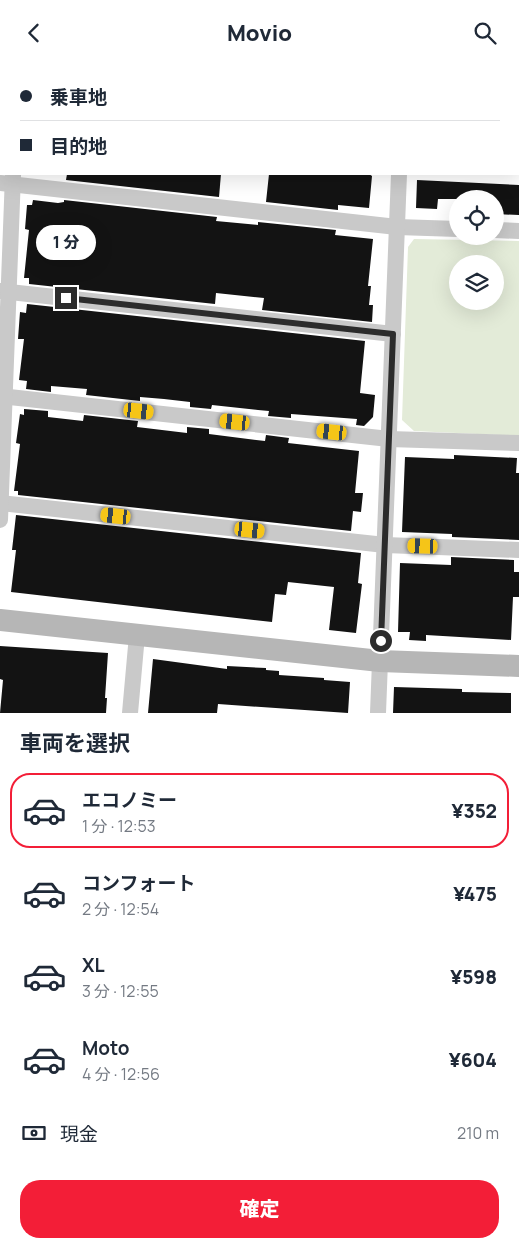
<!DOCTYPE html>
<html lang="ja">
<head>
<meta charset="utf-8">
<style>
  :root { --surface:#fff; --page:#f2f2f3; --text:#1f2937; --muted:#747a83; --line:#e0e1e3; --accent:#f31e37 }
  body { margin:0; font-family:Manrope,"Noto Sans JP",sans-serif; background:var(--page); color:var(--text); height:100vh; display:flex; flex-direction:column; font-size:19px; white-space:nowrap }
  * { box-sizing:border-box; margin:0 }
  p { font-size:16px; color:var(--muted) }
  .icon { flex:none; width:28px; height:28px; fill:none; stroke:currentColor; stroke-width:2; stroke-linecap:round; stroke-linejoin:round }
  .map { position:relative; height:648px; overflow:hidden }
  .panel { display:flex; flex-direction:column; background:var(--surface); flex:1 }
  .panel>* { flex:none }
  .hud { position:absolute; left:0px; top:0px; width:520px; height:110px; box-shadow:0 5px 20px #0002; display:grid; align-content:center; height:110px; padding:0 20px; background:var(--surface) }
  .fabs { position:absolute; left:449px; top:125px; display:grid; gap:10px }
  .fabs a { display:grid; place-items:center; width:55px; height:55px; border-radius:50%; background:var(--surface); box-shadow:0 5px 20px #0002; font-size:25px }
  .end { position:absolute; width:22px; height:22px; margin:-11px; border:6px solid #2c2c2c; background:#fff; box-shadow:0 0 0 2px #fff }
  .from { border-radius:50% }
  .bubble { position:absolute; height:35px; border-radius:18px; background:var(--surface); box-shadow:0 5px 20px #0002; font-size:16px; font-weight:800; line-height:35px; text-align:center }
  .car { position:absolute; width:15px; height:30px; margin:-15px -8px; border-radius:6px; box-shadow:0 0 4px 1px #0007; background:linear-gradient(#f5c518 24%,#345 0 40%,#f5c518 0 76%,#345 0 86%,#f5c518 0) }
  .hud b { display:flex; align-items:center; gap:18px; height:48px; font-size:19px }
  .hud b+b { border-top:1px solid var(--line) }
  .hud i { width:12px; height:12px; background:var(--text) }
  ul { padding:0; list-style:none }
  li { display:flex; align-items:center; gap:15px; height:75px; margin:0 10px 8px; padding:0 10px; border:2px solid transparent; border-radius:20px }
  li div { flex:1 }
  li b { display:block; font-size:19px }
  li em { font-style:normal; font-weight:800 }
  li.active { border-color:var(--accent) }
  li>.icon { width:45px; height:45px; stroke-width:1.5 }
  h2 { padding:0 20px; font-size:22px; line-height:60px }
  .pay { display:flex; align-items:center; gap:12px; height:55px; padding:0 20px; font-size:19px }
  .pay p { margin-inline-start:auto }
  .action { display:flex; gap:10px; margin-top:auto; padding:10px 20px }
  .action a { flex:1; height:58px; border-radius:20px; background:var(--accent); color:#fff; font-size:20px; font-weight:800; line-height:58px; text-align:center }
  header { display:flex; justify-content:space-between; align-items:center; height:65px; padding:0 20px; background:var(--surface); font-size:22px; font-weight:800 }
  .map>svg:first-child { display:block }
  .green { fill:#e3ebd8; fill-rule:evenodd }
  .building { fill:#131313 }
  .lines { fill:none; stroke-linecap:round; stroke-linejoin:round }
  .street { stroke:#c9c9c9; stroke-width:16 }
  .secondary { stroke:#b6b6b6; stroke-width:22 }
  .route { stroke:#2c2c2c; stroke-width:6 }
</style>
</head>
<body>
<header><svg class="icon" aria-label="back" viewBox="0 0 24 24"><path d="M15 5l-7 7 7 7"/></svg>Movio<svg class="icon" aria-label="search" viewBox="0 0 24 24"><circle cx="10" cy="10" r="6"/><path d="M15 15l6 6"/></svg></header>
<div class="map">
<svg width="519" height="648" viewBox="0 0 519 648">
  <rect width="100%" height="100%" fill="#fff"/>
  <path class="green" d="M414,174L519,176V371L414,366L402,355L408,182ZM458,199H495V236H458Z"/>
  <g class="building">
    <path d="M67,109H221L219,132L66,115Z"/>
    <path d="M269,109H369L372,111L369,143L338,140V145L266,137Z"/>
    <path d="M417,115L519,120V150L495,149V134H438L437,144L416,143Z"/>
    <path d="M33,135L58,138L64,137V135L217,152L216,156L258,160V157L336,165L335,170L373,174L368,221H371L369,240H373L372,257L262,245L264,233L216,228L215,239L29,219V213H24L29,165L25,164L27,140H32Z"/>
    <path d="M27,239L365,276L360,328L375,330L373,352L364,361L356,360L357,354L291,349V353L268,351L269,346L258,345L212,340L211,344L190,342V337L164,334L140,332V336L86,330L87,324L51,321V327L26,324L27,316L19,315L24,274H18L20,247L26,248Z"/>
    <path d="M24,344L48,346V352L83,356L84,350L138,356L137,362L187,368V362L209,364V369L265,376L266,370L289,373L288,378L359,386L355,428H363L361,447L353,446L351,466L18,430V426H14L20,379L16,378L20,349L24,350Z"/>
    <path d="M454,390L517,393L516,408H519V475L452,472V469L402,467L405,392L454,394Z"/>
    <path d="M16,450L361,488L358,518L362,519L356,568L329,565L334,522L288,517L286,530L275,529L272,557L11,527L16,485H12Z"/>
    <path d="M451,492L514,495V507H519V532H513L511,575L426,570V576L409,575L410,567H398L400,498L451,500Z"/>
    <path d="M0,581L108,588L105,633H107L106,648H0L3,615L0,614Z"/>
    <path d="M153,594L227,604V601L266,603V605L279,606V610L324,613V615L350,617L348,648L218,639L217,648H148Z"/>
    <path d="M394,622L462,624V627L511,628V648H393Z"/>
  </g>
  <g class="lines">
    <g class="street">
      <path d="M17,1V0"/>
      <path d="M403,1V0"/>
      <path d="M0,13H1"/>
      <path d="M0,118L397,162L458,164"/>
      <path d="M495,165L519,166"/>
      <path d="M0,226L393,269"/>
      <path d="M0,331L389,374L519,378"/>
      <path d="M0,438L385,480L519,485"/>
      <path d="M0,455L13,110"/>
      <path d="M130,648L137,570"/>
      <path d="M378,648L399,109"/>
    </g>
    <path class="secondary" d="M0,555L380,596L519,601"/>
  </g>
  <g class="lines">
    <path class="route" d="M66,233L393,269L381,576"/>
  </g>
</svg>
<div class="fabs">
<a><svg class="icon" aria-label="locate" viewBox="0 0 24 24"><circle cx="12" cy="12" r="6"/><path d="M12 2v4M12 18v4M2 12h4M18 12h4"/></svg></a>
<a><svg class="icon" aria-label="layers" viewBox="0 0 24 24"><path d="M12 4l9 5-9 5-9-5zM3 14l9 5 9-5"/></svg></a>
</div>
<i class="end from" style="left:381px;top:576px"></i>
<i class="end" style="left:66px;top:233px"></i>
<div class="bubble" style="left:36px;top:160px;width:60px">1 分</div>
<i class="car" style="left:139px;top:346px;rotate:96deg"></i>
<i class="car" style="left:235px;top:357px;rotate:276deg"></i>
<i class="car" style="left:332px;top:367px;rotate:276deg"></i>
<i class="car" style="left:116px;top:451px;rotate:276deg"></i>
<i class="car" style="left:250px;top:465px;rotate:96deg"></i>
<i class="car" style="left:423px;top:481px;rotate:272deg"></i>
<div class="hud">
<b><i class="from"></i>乗車地</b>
<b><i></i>目的地</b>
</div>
</div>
<section class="panel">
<h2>車両を選択</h2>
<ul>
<li class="active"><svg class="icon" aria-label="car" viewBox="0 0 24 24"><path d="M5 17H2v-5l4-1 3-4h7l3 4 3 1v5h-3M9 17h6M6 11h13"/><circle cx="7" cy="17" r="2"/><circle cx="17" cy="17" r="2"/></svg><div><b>エコノミー</b><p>1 分 · 12:53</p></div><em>¥352</em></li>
<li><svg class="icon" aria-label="car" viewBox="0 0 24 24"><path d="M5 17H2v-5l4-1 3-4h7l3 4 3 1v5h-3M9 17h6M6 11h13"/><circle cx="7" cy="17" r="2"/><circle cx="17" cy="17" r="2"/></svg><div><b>コンフォート</b><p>2 分 · 12:54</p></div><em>¥475</em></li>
<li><svg class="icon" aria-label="car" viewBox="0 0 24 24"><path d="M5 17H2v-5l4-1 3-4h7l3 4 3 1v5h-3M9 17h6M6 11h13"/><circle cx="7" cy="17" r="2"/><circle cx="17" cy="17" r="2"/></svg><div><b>XL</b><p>3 分 · 12:55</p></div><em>¥598</em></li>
<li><svg class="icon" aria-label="car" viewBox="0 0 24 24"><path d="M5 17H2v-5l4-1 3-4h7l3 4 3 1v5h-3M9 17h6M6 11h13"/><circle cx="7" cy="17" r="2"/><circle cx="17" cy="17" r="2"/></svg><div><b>Moto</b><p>4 分 · 12:56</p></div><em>¥604</em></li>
</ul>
<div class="pay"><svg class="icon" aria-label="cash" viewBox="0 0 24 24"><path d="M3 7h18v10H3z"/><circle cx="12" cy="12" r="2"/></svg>現金<p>210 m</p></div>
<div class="action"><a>確定</a></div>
</section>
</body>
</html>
